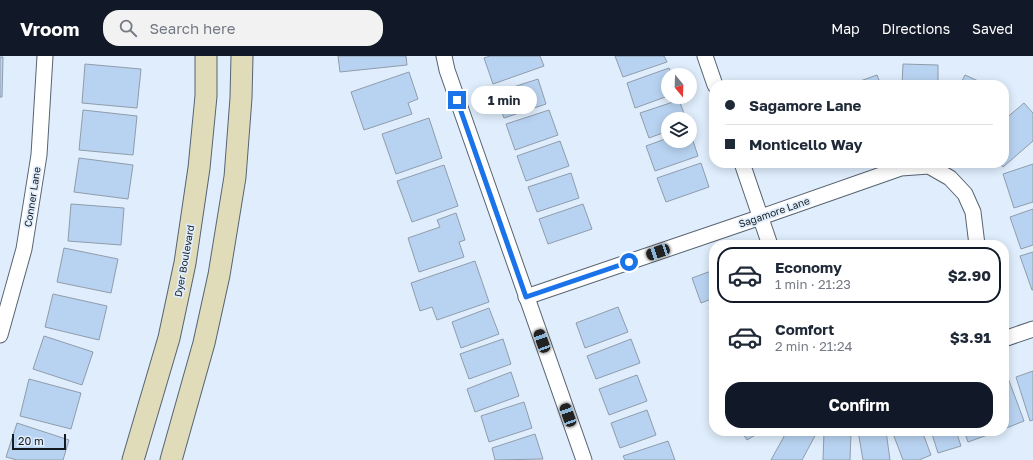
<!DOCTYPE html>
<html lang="en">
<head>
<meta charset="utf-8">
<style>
  :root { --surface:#fff; --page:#f2f2f3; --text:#1f2937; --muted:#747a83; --line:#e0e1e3; --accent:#111827 }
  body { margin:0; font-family:"Golos Text",sans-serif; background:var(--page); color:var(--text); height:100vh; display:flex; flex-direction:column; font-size:15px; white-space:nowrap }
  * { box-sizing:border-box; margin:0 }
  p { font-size:13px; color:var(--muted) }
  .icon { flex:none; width:22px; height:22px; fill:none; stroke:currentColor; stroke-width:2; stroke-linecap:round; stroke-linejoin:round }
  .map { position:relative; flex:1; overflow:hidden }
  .side { position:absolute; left:709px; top:184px; width:300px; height:196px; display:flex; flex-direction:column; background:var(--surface); border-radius:16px; box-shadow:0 2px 10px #0003 }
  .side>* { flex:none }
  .banner { position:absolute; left:709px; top:24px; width:300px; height:88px; border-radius:16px; box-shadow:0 2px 10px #0003; display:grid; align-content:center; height:88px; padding:0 16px; background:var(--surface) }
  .needle { width:26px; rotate:161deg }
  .controls { position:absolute; left:661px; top:12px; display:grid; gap:8px }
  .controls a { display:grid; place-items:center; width:36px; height:36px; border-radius:50%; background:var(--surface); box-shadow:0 2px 10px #0003; font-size:20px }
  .scale { position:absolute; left:12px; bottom:10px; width:54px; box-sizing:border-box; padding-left:4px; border:2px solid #151a1f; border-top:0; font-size:11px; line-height:14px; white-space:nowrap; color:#151a1f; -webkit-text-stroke:3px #dfedfc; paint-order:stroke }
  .end { position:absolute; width:18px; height:18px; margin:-9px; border:5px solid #1a73e8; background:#fff; box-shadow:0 0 0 2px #fff }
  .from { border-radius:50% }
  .bubble { position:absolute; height:28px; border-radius:14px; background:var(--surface); box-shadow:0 2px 10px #0003; font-size:13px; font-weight:700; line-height:28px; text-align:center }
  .car { position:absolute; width:12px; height:24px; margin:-12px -6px; border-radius:5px; box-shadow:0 0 3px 1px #0007; background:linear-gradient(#222 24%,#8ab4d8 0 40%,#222 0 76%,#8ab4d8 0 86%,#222 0) }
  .banner b { display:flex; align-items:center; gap:14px; height:38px; font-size:15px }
  .banner b+b { border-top:1px solid var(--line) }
  .banner i { width:10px; height:10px; background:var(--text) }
  ul { padding:7px 0 0; list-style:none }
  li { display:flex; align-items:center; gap:12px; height:56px; margin:0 8px 6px; padding:0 8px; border:2px solid transparent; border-radius:16px }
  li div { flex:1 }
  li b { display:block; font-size:15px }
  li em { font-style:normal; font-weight:700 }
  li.on { border-color:var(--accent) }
  li>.icon { width:36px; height:36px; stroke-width:1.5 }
  .action { display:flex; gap:8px; margin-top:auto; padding:8px 16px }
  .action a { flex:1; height:46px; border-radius:16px; background:var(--accent); color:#fff; font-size:16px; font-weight:700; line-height:46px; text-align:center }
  header { display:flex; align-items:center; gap:24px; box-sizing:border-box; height:56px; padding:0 20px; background:var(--accent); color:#fff }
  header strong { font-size:19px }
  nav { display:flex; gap:22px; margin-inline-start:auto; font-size:14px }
  .search { width:280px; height:36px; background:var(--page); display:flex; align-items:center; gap:10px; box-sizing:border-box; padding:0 14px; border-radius:16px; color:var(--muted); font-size:15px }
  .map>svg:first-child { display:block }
  .building { fill:#b8d3f1; stroke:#909caa }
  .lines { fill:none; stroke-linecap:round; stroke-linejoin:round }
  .street-casing { stroke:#576370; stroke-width:17 }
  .secondary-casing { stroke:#576370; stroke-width:23 }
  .street { stroke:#fff; stroke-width:15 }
  .secondary { stroke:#e0dcba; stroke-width:21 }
  .route { stroke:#1a73e8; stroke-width:5 }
  .labels { text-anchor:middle; stroke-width:3.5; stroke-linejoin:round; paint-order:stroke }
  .street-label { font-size:10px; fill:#151a1f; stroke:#dfedfc }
</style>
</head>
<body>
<header>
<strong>Vroom</strong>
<div class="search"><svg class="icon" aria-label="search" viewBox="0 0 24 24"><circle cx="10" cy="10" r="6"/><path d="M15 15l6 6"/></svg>Search here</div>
<nav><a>Map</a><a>Directions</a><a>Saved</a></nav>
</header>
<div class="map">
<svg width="1033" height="404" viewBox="0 0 1033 404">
  <rect width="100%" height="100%" fill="#dfedfc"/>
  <g class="building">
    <path d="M338,0H406L407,9L340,16Z"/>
    <path d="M490,0H540L544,10L493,28L484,2Z"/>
    <path d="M615,0H664L667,6L623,21Z"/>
    <path d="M0,1H3L2,41H0Z"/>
    <path d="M85,8L141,13L137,52L82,47Z"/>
    <path d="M903,8L938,9V29H902Z"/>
    <path d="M669,12L672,19H668V40L635,52L627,27Z"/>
    <path d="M409,16L418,43L408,47L412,58L364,74L351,36Z"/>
    <path d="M877,19L881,29H849Z"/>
    <path d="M965,19L987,29H960Z"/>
    <path d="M538,23L546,48L504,62L495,37Z"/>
    <path d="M679,44L686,63H668V75L649,82L640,57Z"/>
    <path d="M1024,47L1033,57V85L1003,111L1000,107H1004V64Z"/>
    <path d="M83,54L137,60L133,99L79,94Z"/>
    <path d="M549,54L558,79L515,94L506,68Z"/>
    <path d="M429,62L442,102L396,118L382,78Z"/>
    <path d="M690,76L698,100L655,115L646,90L668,82V85H690Z"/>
    <path d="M560,85L569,110L526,125L517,100Z"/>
    <path d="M79,102L133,109L128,143L74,136Z"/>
    <path d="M701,107L709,131L666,146L657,122Z"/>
    <path d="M783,107H798L785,111Z"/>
    <path d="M1033,108V146L1014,152L1003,118Z"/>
    <path d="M444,109L458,150L412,166L397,125Z"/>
    <path d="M571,117L579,142L537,156L528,131Z"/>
    <path d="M71,148L124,152L121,189L68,185Z"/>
    <path d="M583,148L592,173L548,188L539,163Z"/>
    <path d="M1033,153V189L1021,193L1010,161Z"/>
    <path d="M456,157L465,184L459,186L464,201L419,216L408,182L440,171L437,164Z"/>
    <path d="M64,192L118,203L111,237L57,226Z"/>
    <path d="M1033,196V234H1032L1020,200Z"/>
    <path d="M475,205L489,246L437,264L432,251L420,255L411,227Z"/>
    <path d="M714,214V242L701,247L692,222Z"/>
    <path d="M53,238L107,250L99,284L45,271Z"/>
    <path d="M714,249V264L709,251Z"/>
    <path d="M618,251L628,276L585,292L576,267Z"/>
    <path d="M489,252L499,278L461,292L452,266Z"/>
    <path d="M44,280L93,296L82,329L33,313Z"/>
    <path d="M503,283L511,308L469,323L460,298Z"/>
    <path d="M631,283L640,307L596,323L587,300Z"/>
    <path d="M1033,315V364L1030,365L1016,321Z"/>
    <path d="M511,316L519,340L475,356L467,333Z"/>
    <path d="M637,319L647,345L609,359L599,333Z"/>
    <path d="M1008,322L1024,365L1004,373V324Z"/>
    <path d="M29,323L81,337L71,373L20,360Z"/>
    <path d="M524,346L532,372L489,386L481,360Z"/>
    <path d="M647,354L656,379L620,392L611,367Z"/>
    <path d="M17,367L69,384L63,404H17L6,401Z"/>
    <path d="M741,375H762L747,384Z"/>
    <path d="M787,375H811L816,378L802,404H771Z"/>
    <path d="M858,375H886L890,404H863Z"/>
    <path d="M892,375H922L931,399L919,404H903Z"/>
    <path d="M931,375H956L961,390L938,397Z"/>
    <path d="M964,375H992L993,377L968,386Z"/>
    <path d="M824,376L851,377L850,404H823Z"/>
    <path d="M535,378L543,403L495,404L492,392Z"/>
    <path d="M668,385L675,404H625L623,400Z"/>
  </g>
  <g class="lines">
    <g class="street-casing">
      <g id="street">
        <path d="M444,0L447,14L584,404"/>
        <path d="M705,0L715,29"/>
        <path d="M742,107L770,189"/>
        <path d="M526,241L761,161L901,112L929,110L950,122L965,138L973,156L977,189"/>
        <path d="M0,279L24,193L39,99L45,0"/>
        <path d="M1004,283L1033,273"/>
      </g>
    </g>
    <g class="secondary-casing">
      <g id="secondary">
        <path d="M133,404L169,282L185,207L199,112L206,40V0"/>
        <path d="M171,404L204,287L219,219L235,121L241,42L242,0"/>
      </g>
    </g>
    <use href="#street" class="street"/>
    <use href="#secondary" class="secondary"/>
  </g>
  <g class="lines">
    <path class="route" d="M457,44L526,241L629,206"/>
  </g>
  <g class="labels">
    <g class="street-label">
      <text transform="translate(32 141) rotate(-81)" y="4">Conner Lane</text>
      <text transform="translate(774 156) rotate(-19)" y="4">Sagamore Lane</text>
      <text transform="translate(184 205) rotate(-80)" y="4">Dyer Boulevard</text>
    </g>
  </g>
</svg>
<div class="controls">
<a><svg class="needle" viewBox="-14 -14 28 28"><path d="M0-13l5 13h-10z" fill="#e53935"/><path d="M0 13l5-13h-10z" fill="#747a83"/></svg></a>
<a><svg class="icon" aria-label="layers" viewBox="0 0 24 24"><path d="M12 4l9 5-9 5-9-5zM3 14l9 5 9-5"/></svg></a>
</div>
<div class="scale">20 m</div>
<i class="end from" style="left:629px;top:206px"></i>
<i class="end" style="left:457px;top:44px"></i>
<div class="bubble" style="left:471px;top:30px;width:66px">1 min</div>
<i class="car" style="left:658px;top:196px;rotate:251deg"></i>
<i class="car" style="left:542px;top:285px;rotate:340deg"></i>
<i class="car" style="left:568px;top:359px;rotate:340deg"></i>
<div class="banner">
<b><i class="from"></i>Sagamore Lane</b>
<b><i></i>Monticello Way</b>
</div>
<section class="side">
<ul>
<li class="on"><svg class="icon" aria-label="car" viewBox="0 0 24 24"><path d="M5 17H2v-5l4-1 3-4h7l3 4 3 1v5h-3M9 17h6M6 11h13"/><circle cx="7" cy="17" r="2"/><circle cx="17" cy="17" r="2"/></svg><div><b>Economy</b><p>1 min · 21:23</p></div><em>$2.90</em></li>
<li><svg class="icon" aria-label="car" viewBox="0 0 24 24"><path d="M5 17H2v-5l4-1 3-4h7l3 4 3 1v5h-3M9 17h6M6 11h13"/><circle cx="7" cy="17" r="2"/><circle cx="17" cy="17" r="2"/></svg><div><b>Comfort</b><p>2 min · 21:24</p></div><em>$3.91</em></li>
</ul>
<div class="action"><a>Confirm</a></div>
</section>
</div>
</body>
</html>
